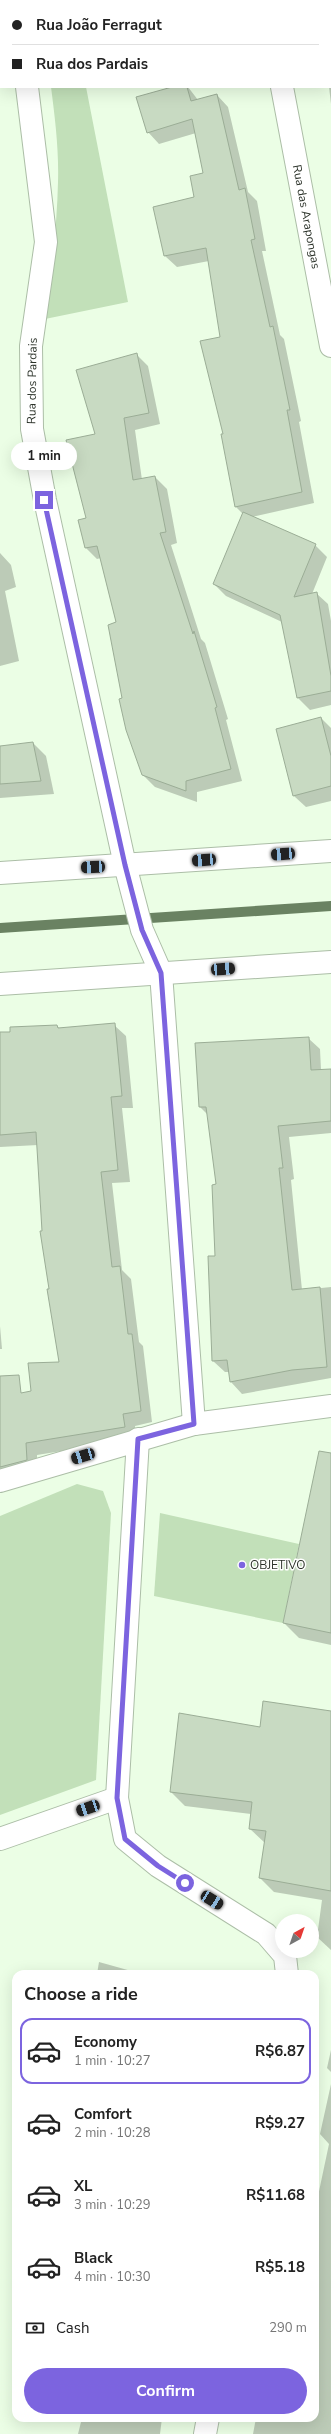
<!DOCTYPE html>
<html lang="en">
<head>
<meta charset="utf-8">
<style>
  :root { --surface:#fff; --page:#f6f6f6; --text:#222; --muted:#767676; --line:#e0e0e0; --accent:#7c64df }
  body { margin:0; font-family:"Nunito Sans",sans-serif; background:var(--page); color:var(--text); height:100vh; display:flex; flex-direction:column; font-size:15px; white-space:nowrap }
  * { box-sizing:border-box; margin:0 }
  p { font-size:13px; color:var(--muted) }
  .icon { flex:none; width:22px; height:22px; fill:none; stroke:currentColor; stroke-width:2; stroke-linecap:round; stroke-linejoin:round }
  .map { position:relative; flex:1; overflow:hidden }
  .panel { position:absolute; left:12px; top:1970px; width:307px; height:452px; display:flex; flex-direction:column; background:var(--surface); border-radius:12px; box-shadow:0 4px 16px #0002 }
  .panel>* { flex:none }
  .hud { position:absolute; left:0px; top:0px; width:331px; height:88px; box-shadow:0 4px 16px #0002; display:grid; align-content:center; height:88px; padding:0 12px; background:var(--surface) }
  .needle { width:26px; rotate:40deg }
  .controls { position:absolute; left:275px; top:1914px; display:grid; gap:8px }
  .controls a { display:grid; place-items:center; width:44px; height:44px; border-radius:50%; background:var(--surface); box-shadow:0 4px 16px #0002; font-size:20px }
  .end { position:absolute; width:18px; height:18px; margin:-9px; border:5px solid #7c64df; background:#fff; box-shadow:0 0 0 2px #fff }
  .from { border-radius:50% }
  .bubble { position:absolute; height:28px; border-radius:14px; background:var(--surface); box-shadow:0 4px 16px #0002; font-size:13px; font-weight:700; line-height:28px; text-align:center }
  .car { position:absolute; width:12px; height:24px; margin:-12px -6px; border-radius:5px; box-shadow:0 0 3px 1px #0007; background:linear-gradient(#222 24%,#8ab4d8 0 40%,#222 0 76%,#8ab4d8 0 86%,#222 0) }
  .hud b { display:flex; align-items:center; gap:14px; height:38px; font-size:15px }
  .hud b+b { border-top:1px solid var(--line) }
  .hud i { width:10px; height:10px; background:var(--text) }
  ul { padding:0; list-style:none }
  li { display:flex; align-items:center; gap:12px; height:66px; margin:0 8px 6px; padding:0 4px; border:2px solid transparent; border-radius:12px }
  li div { flex:1 }
  li b { display:block; font-size:15px }
  li em { font-style:normal; font-weight:700 }
  li.selected { border-color:var(--accent) }
  li>.icon { width:36px; height:36px; stroke-width:1.5 }
  h2 { padding:0 12px; font-size:18px; line-height:48px }
  .pay { display:flex; align-items:center; gap:10px; height:44px; padding:0 12px; font-size:15px }
  .pay p { margin-inline-start:auto }
  .action { display:flex; gap:8px; margin-top:auto; padding:8px 12px }
  .action a { flex:1; height:46px; border-radius:24px; background:var(--accent); color:#fff; font-size:16px; font-weight:700; line-height:46px; text-align:center }
  .map>svg:first-child { display:block }
  .green { fill:#c2e0b9 }
  .shadow { fill:#0003 }
  .lines { fill:none; stroke-linecap:round; stroke-linejoin:round }
  .stream { stroke:#6a8262; stroke-width:10 }
  .building { fill:#c8dac2; stroke:#9bad96 }
  .street-casing { stroke:#acbea7; stroke-width:24 }
  .secondary-casing { stroke:#acbea7; stroke-width:24 }
  .street { stroke:#fff; stroke-width:22 }
  .secondary { stroke:#fff; stroke-width:22 }
  .route { stroke:#7c64df; stroke-width:5 }
  .poi-dot { fill:#7c64df; stroke:#fff; stroke-width:1.5 }
  .labels { text-anchor:middle; stroke-width:3; stroke-linejoin:round; paint-order:stroke }
  .street-label { font-size:12px; fill:#2b3229; stroke:#fff }
  .poi-label { font-size:12px; fill:#2b3229; stroke:#fff; text-anchor:start }
</style>
</head>
<body>
<div class="map">
<svg width="331" height="2434" viewBox="0 0 331 2434">
  <rect width="100%" height="100%" fill="#ebfee5"/>
  <g class="green">
    <path d="M51,87H86L128,302L45,319C51,273 57,228 58,182C59,150 55,118 51,87Z"/>
    <path d="M77,1484L103,1491L111,1513L96,1780L0,1815V1516Z"/>
    <path d="M160,1513L299,1544L283,1623L154,1596Z"/>
  </g>
  <g class="shadow">
    <rect x="51" y="0" width="98" height="1"/>
    <rect x="191" y="0" width="98" height="1"/>
    <path d="M330,54H331V104L329,87Z"/>
    <path d="M71,87H84L73,88Z"/>
    <path d="M175,87H188L198,100L217,95L228,107L248,192L257,201L266,251H262L280,335L284,339L301,421L299,422L314,503L252,517L315,545L327,557L312,594L316,593L328,604L331,621V705L310,710L298,698L282,622L226,596L214,584L243,514L236,507L221,338L209,261L177,267L165,256L195,198L204,174L196,133L159,144L148,132Z"/>
    <path d="M136,354L148,366L160,424L135,430L142,480L155,477L167,489L177,543L171,545L201,639L205,643L228,719L226,720L242,781L197,792V802L155,787L143,775L123,699L118,623L101,558L97,559L86,548L96,434Z"/>
    <path d="M0,553L11,565L16,587L5,591L19,661L0,666Z"/>
    <path d="M321,718L331,728V801L306,807L294,796L277,730Z"/>
    <path d="M33,743L46,756L54,794L0,798V747Z"/>
    <path d="M114,1025L126,1036L133,1108H122L130,1182L112,1183L122,1270L131,1279L139,1342L143,1346L152,1422L135,1426L136,1439L37,1455V1472L0,1479V1398L32,1392L60,1363L43,1232L38,1145L0,1147V1033L57,1026L60,1029Z"/>
    <path d="M308,1038L320,1049L321,1070H331V1133L289,1137L294,1179L291,1180L302,1290L331,1287V1378L242,1394L231,1382L229,1372H225L213,1361L217,1185L208,1115L200,1107Z"/>
    <path d="M0,1326L2,1349H0Z"/>
    <path d="M331,1454V1645L299,1638L284,1623Z"/>
    <path d="M331,1712V1950L317,1937L322,1900L274,1892L260,1878L265,1843L250,1829L251,1814L185,1806L171,1792L261,1728Z"/>
    <path d="M99,1962L142,1974H97Z"/>
    <path d="M331,2050V2072L327,2068Z"/>
    <path d="M331,2084V2434H253L256,2418H315V2196H318L329,2144L320,2134Z"/>
    <path d="M82,2418H162L160,2434H78Z"/>
  </g>
  <g class="lines">
    <path class="stream" d="M0,928L331,906"/>
  </g>
  <g class="building">
    <path d="M172,87H187L191,101L217,94L239,190L245,188L255,239L251,240L270,327L273,326L290,410H287L302,492L235,507L221,434H223L200,341L220,337L206,248L164,256L153,207L194,197L190,176L203,173L192,119L147,133L136,97Z"/>
    <path d="M137,353L149,413L124,418L133,480L155,476L166,532L160,533L193,634L194,631L217,707L215,708L231,769L186,781V791L142,775L126,730L119,699L122,698L108,625L116,622L97,546L85,548L78,520L86,518L66,440L95,434L76,370Z"/>
    <path d="M243,512L316,544L294,597L317,592L331,676V691L297,698L280,615L213,584Z"/>
    <path d="M321,717L331,756V786L293,796L276,729Z"/>
    <path d="M33,742L41,781L0,784V746Z"/>
    <path d="M115,1023L122,1096L111,1097L118,1170L101,1172L112,1267L120,1266L128,1334H132L141,1411L123,1414L125,1427L26,1443L27,1460L0,1467V1376L19,1375L21,1393L31,1391L28,1363L59,1362L47,1289H49L40,1231H42L36,1132L0,1135V1032H10V1027L57,1025L58,1028Z"/>
    <path d="M309,1037L311,1070L331,1069V1121L278,1126L283,1168H279L292,1290L320,1287L327,1367L292,1370L230,1382L227,1360L212,1361L208,1256H215L212,1185L216,1184L206,1107H199L195,1043Z"/>
    <path d="M319,1451L331,1453V1633L283,1623Z"/>
    <path d="M263,1701L331,1711V1891L259,1878L266,1831L249,1829L252,1802L170,1792L179,1713L260,1727Z"/>
  </g>
  <g class="lines">
    <g class="street-casing">
      <g id="street">
        <path d="M13,0V1"/>
        <path d="M330,5L331,4"/>
        <path d="M27,87L46,242L31,346L32,429L45,500L125,865L142,930L161,973L194,1424"/>
        <path id="s1" d="M282,87L331,346"/>
        <path d="M138,1439L117,1798L125,1839L158,1866L266,1934L285,1956L287,1974"/>
        <path d="M0,1481L194,1424L331,1406"/>
        <path d="M0,1839L117,1798"/>
        <path d="M205,2434L208,2418"/>
      </g>
    </g>
    <g class="secondary-casing">
      <g id="secondary">
        <path d="M0,873L331,851"/>
        <path d="M0,984L331,962"/>
      </g>
    </g>
    <use href="#street" class="street"/>
    <use href="#secondary" class="secondary"/>
  </g>
  <g class="lines">
    <path class="route" d="M44,500L125,865L142,930L161,973L194,1424L138,1439L117,1798L125,1839L158,1866L185,1883"/>
  </g>
  <circle class="poi-dot" cx="242" cy="1565" r="4"/>
  <g class="labels">
    <g class="street-label">
      <text dy="4" stroke="none"><textPath href="#s1" startOffset="132">Rua das Arapongas</textPath></text>
      <text transform="translate(32 381) rotate(-89)" y="4">Rua dos Pardais</text>
    </g>
    <g class="poi-label">
      <text x="250" y="1569">OBJETIVO</text>
    </g>
  </g>
</svg>
<div class="controls">
<a><svg class="needle" viewBox="-14 -14 28 28"><path d="M0-13l5 13h-10z" fill="#e53935"/><path d="M0 13l5-13h-10z" fill="#767676"/></svg></a>
</div>
<i class="end from" style="left:185px;top:1883px"></i>
<i class="end" style="left:44px;top:500px"></i>
<div class="bubble" style="left:11px;top:442px;width:66px">1 min</div>
<i class="car" style="left:283px;top:854px;rotate:266deg"></i>
<i class="car" style="left:204px;top:860px;rotate:266deg"></i>
<i class="car" style="left:93px;top:867px;rotate:267deg"></i>
<i class="car" style="left:223px;top:969px;rotate:86deg"></i>
<i class="car" style="left:83px;top:1456px;rotate:253deg"></i>
<i class="car" style="left:88px;top:1808px;rotate:251deg"></i>
<i class="car" style="left:212px;top:1900px;rotate:122deg"></i>
<div class="hud">
<b><i class="from"></i>Rua João Ferragut</b>
<b><i></i>Rua dos Pardais</b>
</div>
<section class="panel">
<h2>Choose a ride</h2>
<ul>
<li class="selected"><svg class="icon" aria-label="car" viewBox="0 0 24 24"><path d="M5 17H2v-5l4-1 3-4h7l3 4 3 1v5h-3M9 17h6M6 11h13"/><circle cx="7" cy="17" r="2"/><circle cx="17" cy="17" r="2"/></svg><div><b>Economy</b><p>1 min · 10:27</p></div><em>R$6.87</em></li>
<li><svg class="icon" aria-label="car" viewBox="0 0 24 24"><path d="M5 17H2v-5l4-1 3-4h7l3 4 3 1v5h-3M9 17h6M6 11h13"/><circle cx="7" cy="17" r="2"/><circle cx="17" cy="17" r="2"/></svg><div><b>Comfort</b><p>2 min · 10:28</p></div><em>R$9.27</em></li>
<li><svg class="icon" aria-label="car" viewBox="0 0 24 24"><path d="M5 17H2v-5l4-1 3-4h7l3 4 3 1v5h-3M9 17h6M6 11h13"/><circle cx="7" cy="17" r="2"/><circle cx="17" cy="17" r="2"/></svg><div><b>XL</b><p>3 min · 10:29</p></div><em>R$11.68</em></li>
<li><svg class="icon" aria-label="car" viewBox="0 0 24 24"><path d="M5 17H2v-5l4-1 3-4h7l3 4 3 1v5h-3M9 17h6M6 11h13"/><circle cx="7" cy="17" r="2"/><circle cx="17" cy="17" r="2"/></svg><div><b>Black</b><p>4 min · 10:30</p></div><em>R$5.18</em></li>
</ul>
<div class="pay"><svg class="icon" aria-label="cash" viewBox="0 0 24 24"><path d="M3 7h18v10H3z"/><circle cx="12" cy="12" r="2"/></svg>Cash<p>290 m</p></div>
<div class="action"><a>Confirm</a></div>
</section>
</div>
</body>
</html>
